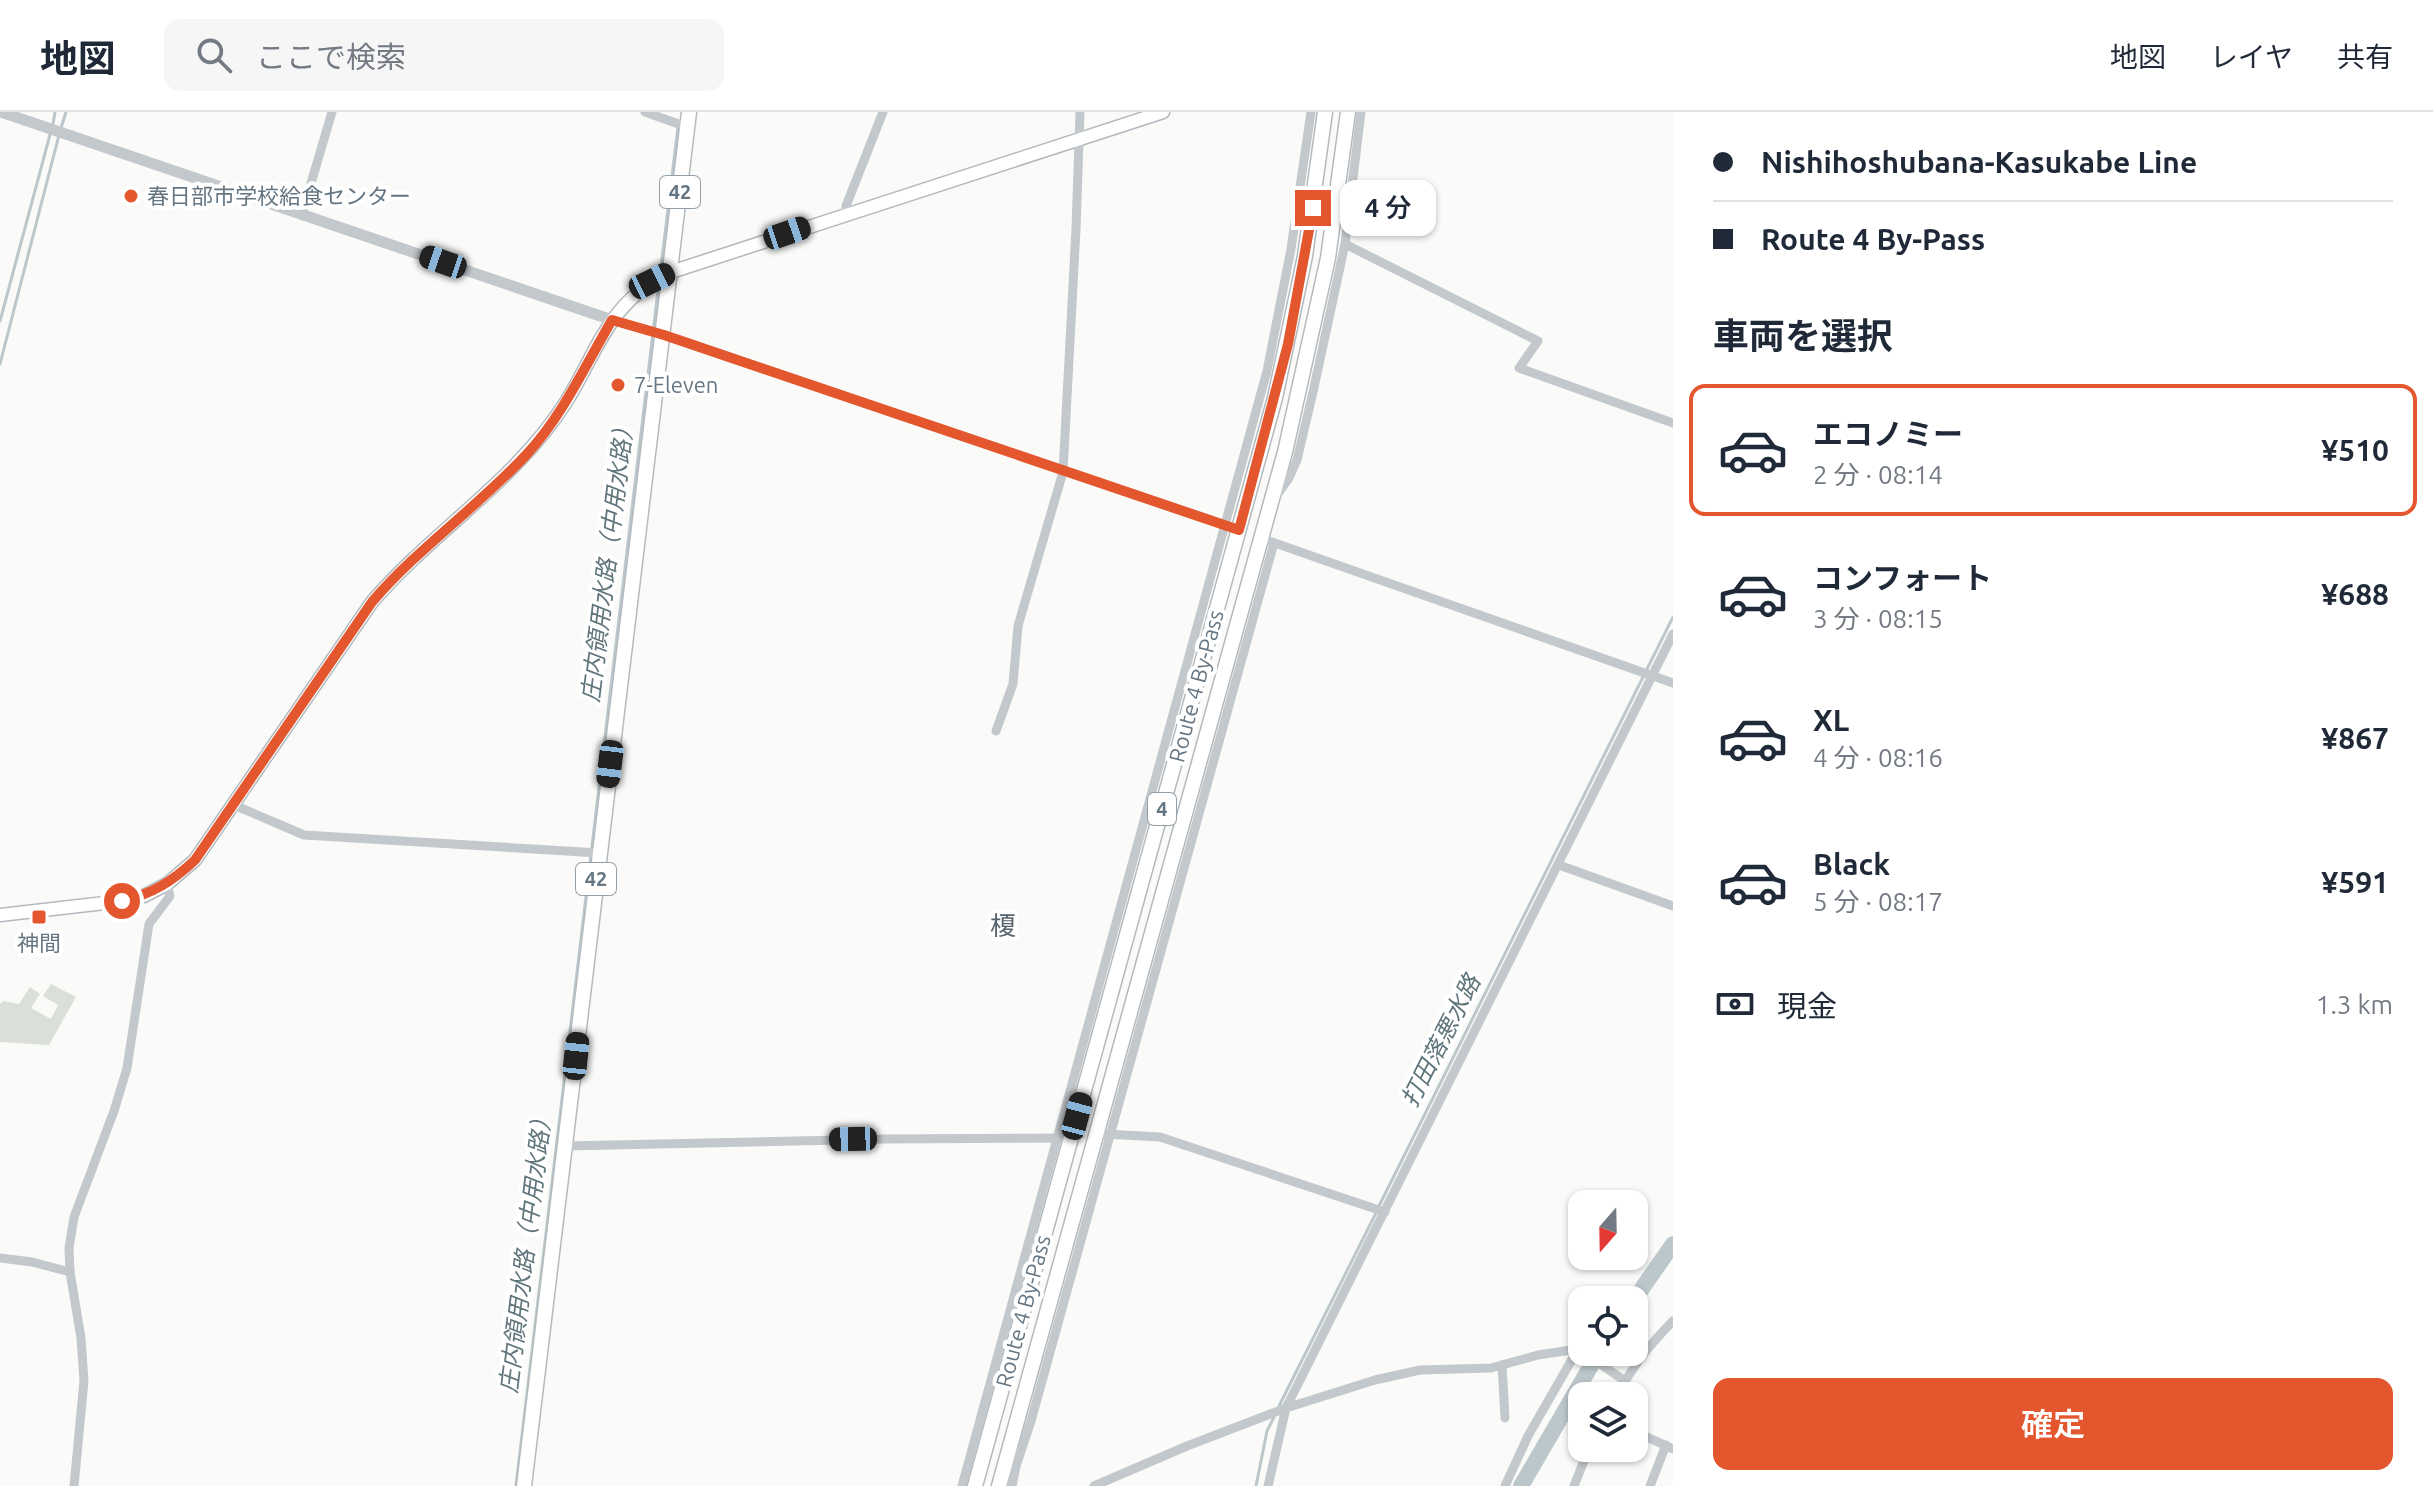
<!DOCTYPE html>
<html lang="ja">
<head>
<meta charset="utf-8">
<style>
  :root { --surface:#fff; --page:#f6f6f7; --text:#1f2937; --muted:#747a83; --line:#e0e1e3; --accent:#e4572e }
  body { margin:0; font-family:Ubuntu,"Noto Sans JP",sans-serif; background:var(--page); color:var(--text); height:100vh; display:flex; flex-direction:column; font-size:30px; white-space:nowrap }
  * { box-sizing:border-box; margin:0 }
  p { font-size:26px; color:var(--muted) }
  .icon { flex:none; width:44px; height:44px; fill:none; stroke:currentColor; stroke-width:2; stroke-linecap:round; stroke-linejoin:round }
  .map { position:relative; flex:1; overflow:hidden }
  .drawer { display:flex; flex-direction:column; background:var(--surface); width:760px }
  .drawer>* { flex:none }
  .top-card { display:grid; align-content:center; height:176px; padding:0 40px; background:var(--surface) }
  .needle { width:52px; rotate:200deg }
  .fabs { position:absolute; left:1568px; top:1078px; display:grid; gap:16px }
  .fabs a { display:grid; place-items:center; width:80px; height:80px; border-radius:16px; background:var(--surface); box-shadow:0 2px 6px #0004; font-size:40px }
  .end { position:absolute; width:36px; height:36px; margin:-18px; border:10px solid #e4572e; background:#fff; box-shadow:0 0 0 4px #fff }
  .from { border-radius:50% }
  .bubble { position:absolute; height:56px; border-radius:16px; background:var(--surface); box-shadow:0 2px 6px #0004; font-size:26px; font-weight:600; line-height:56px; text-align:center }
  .car { position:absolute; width:24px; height:48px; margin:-24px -12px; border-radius:10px; box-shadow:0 0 6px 2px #0007; background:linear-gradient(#222 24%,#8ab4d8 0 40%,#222 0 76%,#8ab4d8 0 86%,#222 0) }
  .top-card b { display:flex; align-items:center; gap:28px; height:76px; font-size:30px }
  .top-card b+b { border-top:2px solid var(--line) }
  .top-card i { width:20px; height:20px; background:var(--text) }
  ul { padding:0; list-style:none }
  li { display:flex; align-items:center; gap:24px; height:132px; margin:0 16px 12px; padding:0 24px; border:4px solid transparent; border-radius:16px }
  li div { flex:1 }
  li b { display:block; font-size:30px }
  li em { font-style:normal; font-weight:600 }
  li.selected { border-color:var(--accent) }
  li>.icon { width:72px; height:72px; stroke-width:1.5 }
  h2 { padding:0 40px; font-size:36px; line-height:96px }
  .pay { display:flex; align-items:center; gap:20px; height:88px; padding:0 40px; font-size:30px }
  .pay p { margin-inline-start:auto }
  .primary-button { display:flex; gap:16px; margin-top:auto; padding:16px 40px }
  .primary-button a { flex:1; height:92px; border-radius:16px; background:var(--accent); color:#fff; font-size:32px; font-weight:600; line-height:92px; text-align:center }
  header { display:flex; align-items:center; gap:48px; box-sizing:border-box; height:112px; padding:0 40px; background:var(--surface); border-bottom:2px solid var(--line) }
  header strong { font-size:38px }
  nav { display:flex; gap:44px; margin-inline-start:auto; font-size:28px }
  .search { width:560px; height:72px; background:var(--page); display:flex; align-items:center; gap:20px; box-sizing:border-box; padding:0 28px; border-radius:16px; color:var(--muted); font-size:30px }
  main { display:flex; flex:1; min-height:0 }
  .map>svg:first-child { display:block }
  .green { fill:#dadfd7 }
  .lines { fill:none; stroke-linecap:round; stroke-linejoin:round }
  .stream { stroke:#bbc7cb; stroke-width:3 }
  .river { stroke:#bbc7cb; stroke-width:16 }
  .secondary-casing { stroke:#b3babf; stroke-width:15 }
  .primary-casing { stroke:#b5babe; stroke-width:17 }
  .trunk-casing { stroke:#b4b9bd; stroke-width:17 }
  .minor { stroke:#c3c8cc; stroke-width:9 }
  .tertiary { stroke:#c3c8cc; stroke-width:11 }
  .secondary { stroke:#fff; stroke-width:12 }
  .primary { stroke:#fff; stroke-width:14 }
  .trunk { stroke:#fff; stroke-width:14 }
  .route { stroke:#e4572e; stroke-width:10 }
  .poi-dot { fill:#e4572e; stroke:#fff; stroke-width:3 }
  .labels { text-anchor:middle; stroke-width:8; stroke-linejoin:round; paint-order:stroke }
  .shield { fill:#fff; stroke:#939fa8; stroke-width:2 }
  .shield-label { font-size:20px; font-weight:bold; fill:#657683 }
  .poi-label { font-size:22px; fill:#657683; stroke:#fff; text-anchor:start }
  .street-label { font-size:22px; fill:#657683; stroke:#fff }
  .water-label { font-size:24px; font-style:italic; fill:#60757c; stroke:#fff }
  .quarter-label { font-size:26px; fill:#57646e; stroke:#fff }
</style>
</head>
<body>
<header>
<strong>地図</strong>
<div class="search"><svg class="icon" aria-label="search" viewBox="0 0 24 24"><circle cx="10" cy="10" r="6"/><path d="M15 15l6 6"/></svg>ここで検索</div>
<nav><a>地図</a><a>レイヤ</a><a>共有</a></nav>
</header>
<main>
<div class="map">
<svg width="1673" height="1374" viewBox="0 0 1673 1374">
  <rect width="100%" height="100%" fill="#fafaf8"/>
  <path class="green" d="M51,872L76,885L49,933L0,930V892L3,889L19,892L30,875L40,882L31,896L51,907L58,893L43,884Z"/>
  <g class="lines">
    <g class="stream">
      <path d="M53,12L55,0"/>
      <path d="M61,16L66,0"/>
      <path d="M660,163L678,15"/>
      <path d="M0,209L51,19"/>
      <path d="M0,252L59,23"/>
      <path d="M1379,1094L1673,505"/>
      <path d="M1279,1294L1376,1101"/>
      <path d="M516,1374L659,170"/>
      <path d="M1256,1374L1267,1319L1274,1305"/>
    </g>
    <g class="river">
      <path d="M1634,1188L1673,1132"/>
      <path d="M1521,1374L1599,1240"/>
    </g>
    <g class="secondary-casing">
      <path id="secondary" d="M0,803L122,789L144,784L167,772L195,748L372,490C433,419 516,369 566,290C600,235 608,190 671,160L1163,0"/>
    </g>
    <g class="primary-casing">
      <path id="primary" d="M524,1374L689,0"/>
    </g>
    <g class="trunk-casing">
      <g id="trunk">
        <path d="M975,1374L1275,286L1305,144L1325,0"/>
        <path d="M999,1374L1285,340L1328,146L1348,0"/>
      </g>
    </g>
    <g class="minor">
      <path d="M645,0L687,15"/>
      <path d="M302,102L332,0"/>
      <path d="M846,102V94L883,0"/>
      <path d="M1345,132L1538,229L1519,256L1673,311"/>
      <path d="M612,208L664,223L1231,415"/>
      <path d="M1276,384L1289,366L1297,348L1313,280L1345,132L1361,0"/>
      <path d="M1269,429L1673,571"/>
      <path d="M996,619L1013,572L1018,514L1063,360L1076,117L1080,0"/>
      <path d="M234,693L304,723L599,741"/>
      <path d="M1559,753L1673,794"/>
      <path d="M1104,1022L1160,1025L1385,1100"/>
      <path d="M565,1034L884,1027L1071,1026"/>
      <path d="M0,1146L32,1150L70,1160"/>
      <path d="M1583,1240L1625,1269"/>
      <path d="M1502,1253L1505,1306"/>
      <path d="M1617,1284C1631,1256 1651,1231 1673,1209"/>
      <path d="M1634,1319L1673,1337"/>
      <path d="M74,1374L84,1269L81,1226L70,1160L69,1136L74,1105L114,999L127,956L149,812L170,784L167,772"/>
      <path d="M962,1374L1267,259L1291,137L1311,0"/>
      <path d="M1012,1374L1016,1354L1031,1309L1274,431"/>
      <path d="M1094,1374L1187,1334L1286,1296L1375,1268L1420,1258L1491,1256L1538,1243L1578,1237L1582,1240"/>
      <path d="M1268,1374L1286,1296L1673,522"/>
      <path d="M1505,1374L1528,1324L1578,1237"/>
      <path d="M1574,1374L1589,1336"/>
      <path d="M1650,1374L1666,1333"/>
    </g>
    <path class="tertiary" d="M1,0L612,208"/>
    <use href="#secondary" class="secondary"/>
    <use href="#primary" class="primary"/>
    <use href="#trunk" class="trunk"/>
  </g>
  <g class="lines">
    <path class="route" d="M122,789C152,782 173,769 195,748L372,490C418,436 478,395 527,342C563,303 585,254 612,208L664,223L1239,418L1288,232L1313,96"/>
  </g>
  <g class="poi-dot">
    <circle cx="131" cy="84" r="8"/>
    <circle cx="618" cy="273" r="8"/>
    <rect x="31" y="797" width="16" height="16" rx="4"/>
  </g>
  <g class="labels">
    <g class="shield">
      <rect x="660" y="64" width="40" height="32" rx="6"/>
      <rect x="1148" y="681" width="28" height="32" rx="6"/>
      <rect x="576" y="751" width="40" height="32" rx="6"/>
    </g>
    <g class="shield-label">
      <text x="680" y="87">42</text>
      <text x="1162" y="704">4</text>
      <text x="596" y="774">42</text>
    </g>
    <g class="poi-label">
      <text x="147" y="92">春日部市学校給食センター</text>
      <text x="634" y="281">7-Eleven</text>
      <text x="39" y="839" text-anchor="middle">神間</text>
    </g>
    <g class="street-label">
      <text transform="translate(1196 574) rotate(-75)" y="8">Route 4 By-Pass</text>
      <text transform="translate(1023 1199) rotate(-75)" y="8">Route 4 By-Pass</text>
    </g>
    <g class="water-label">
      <text transform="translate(608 447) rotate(-83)" y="8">庄内領用水路（中用水路）</text>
      <text transform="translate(1441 929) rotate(-63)" y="8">打田落悪水路</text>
      <text transform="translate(526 1138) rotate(-83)" y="8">庄内領用水路（中用水路）</text>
    </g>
    <g class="quarter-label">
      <text x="1003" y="823">榎</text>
    </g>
  </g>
</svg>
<div class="fabs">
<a><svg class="needle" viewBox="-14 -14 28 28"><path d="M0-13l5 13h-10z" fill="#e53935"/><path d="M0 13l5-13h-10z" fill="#747a83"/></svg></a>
<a><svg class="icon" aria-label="locate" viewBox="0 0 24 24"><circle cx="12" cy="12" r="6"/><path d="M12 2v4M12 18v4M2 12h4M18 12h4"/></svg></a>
<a><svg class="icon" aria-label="layers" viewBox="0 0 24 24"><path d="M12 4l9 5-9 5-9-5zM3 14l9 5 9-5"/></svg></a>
</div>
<i class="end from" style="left:122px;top:789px"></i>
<i class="end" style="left:1313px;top:96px"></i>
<div class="bubble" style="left:1340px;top:68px;width:96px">4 分</div>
<i class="car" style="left:787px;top:121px;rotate:71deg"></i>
<i class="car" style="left:443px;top:150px;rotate:289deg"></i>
<i class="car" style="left:652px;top:169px;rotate:64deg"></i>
<i class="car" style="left:610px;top:652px;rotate:187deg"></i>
<i class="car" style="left:576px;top:944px;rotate:6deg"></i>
<i class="car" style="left:1077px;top:1004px;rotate:15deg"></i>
<i class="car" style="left:853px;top:1027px;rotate:269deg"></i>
</div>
<section class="drawer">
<div class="top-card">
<b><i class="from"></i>Nishihoshubana-Kasukabe Line</b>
<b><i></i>Route 4 By-Pass</b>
</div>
<h2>車両を選択</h2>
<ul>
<li class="selected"><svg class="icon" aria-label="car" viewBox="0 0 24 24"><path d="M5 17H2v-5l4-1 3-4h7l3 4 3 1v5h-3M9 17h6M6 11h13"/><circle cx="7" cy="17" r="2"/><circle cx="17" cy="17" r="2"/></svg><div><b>エコノミー</b><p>2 分 · 08:14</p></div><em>¥510</em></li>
<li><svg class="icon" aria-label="car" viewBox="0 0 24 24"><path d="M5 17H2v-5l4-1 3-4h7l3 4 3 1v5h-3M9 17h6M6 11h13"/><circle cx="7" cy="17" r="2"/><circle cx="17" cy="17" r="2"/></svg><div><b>コンフォート</b><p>3 分 · 08:15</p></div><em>¥688</em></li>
<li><svg class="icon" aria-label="car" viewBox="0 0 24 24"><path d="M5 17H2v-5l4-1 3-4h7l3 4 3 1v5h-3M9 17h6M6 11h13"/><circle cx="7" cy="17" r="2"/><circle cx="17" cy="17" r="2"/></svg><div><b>XL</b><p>4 分 · 08:16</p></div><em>¥867</em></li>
<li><svg class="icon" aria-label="car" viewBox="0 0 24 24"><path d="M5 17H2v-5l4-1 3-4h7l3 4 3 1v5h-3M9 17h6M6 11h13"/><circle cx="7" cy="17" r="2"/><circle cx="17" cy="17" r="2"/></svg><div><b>Black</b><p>5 分 · 08:17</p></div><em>¥591</em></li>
</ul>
<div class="pay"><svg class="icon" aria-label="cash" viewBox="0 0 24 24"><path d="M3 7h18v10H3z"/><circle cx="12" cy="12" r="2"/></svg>現金<p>1.3 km</p></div>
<div class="primary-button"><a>確定</a></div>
</section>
</main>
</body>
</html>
